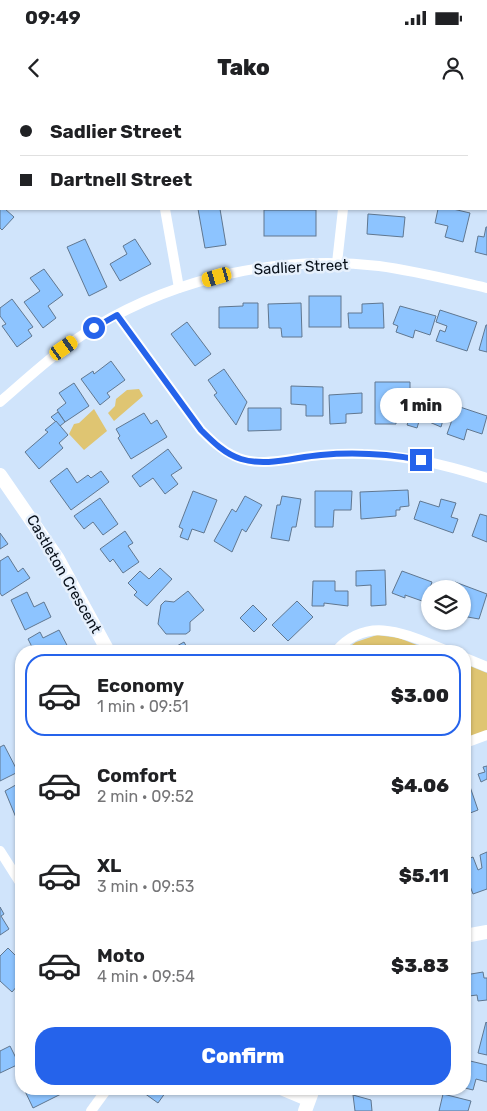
<!DOCTYPE html>
<html lang="en">
<head>
<meta charset="utf-8">
<style>
  :root { --surface:#fff; --page:#f2f2f2; --text:#202124; --muted:#757577; --line:#e0e0e0; --accent:#2563eb }
  body { margin:0; font-family:Rubik,sans-serif; background:var(--page); color:var(--text); height:100vh; display:flex; flex-direction:column; font-size:19px; white-space:nowrap }
  * { box-sizing:border-box; margin:0 }
  p { font-size:16px; color:var(--muted) }
  .icon { flex:none; width:28px; height:28px; fill:none; stroke:currentColor; stroke-width:2; stroke-linecap:round; stroke-linejoin:round }
  .map { position:relative; flex:1; overflow:hidden }
  .side { position:absolute; left:15px; top:545px; width:456px; height:450px; display:flex; flex-direction:column; background:var(--surface); border-radius:20px; box-shadow:0 1px 4px #0004 }
  .side>* { flex:none }
  .hud { position:absolute; left:0px; top:0px; width:488px; height:110px; box-shadow:0 1px 4px #0004; display:grid; align-content:center; height:110px; padding:0 20px; background:var(--surface) }
  .fabs { position:absolute; left:421px; top:480px; display:grid; gap:10px }
  .fabs a { display:grid; place-items:center; width:50px; height:50px; border-radius:50%; background:var(--surface); box-shadow:0 1px 4px #0004; font-size:25px }
  .end { position:absolute; width:22px; height:22px; margin:-11px; border:6px solid #2563eb; background:#fff; box-shadow:0 0 0 2px #fff }
  .from { border-radius:50% }
  .bubble { position:absolute; height:35px; border-radius:18px; background:var(--surface); box-shadow:0 1px 4px #0004; font-size:16px; font-weight:800; line-height:35px; text-align:center }
  .car { position:absolute; width:15px; height:30px; margin:-15px -8px; border-radius:6px; box-shadow:0 0 4px 1px #0007; background:linear-gradient(#f5c518 24%,#345 0 40%,#f5c518 0 76%,#345 0 86%,#f5c518 0) }
  .hud b { display:flex; align-items:center; gap:18px; height:48px; font-size:19px }
  .hud b+b { border-top:1px solid var(--line) }
  .hud i { width:12px; height:12px; background:var(--text) }
  ul { padding:9px 0 0; list-style:none }
  li { display:flex; align-items:center; gap:15px; height:82px; margin:0 10px 8px; padding:0 10px; border:2px solid transparent; border-radius:20px }
  li div { flex:1 }
  li b { display:block; font-size:19px }
  li em { font-style:normal; font-weight:800 }
  li.current { border-color:var(--accent) }
  li>.icon { width:45px; height:45px; stroke-width:1.5 }
  .primary-button { display:flex; gap:10px; margin-top:auto; padding:10px 20px }
  .primary-button a { flex:1; height:58px; border-radius:20px; background:var(--accent); color:#fff; font-size:20px; font-weight:800; line-height:58px; text-align:center }
  .status { display:flex; justify-content:space-between; align-items:center; height:35px; padding:0 25px; background:var(--surface); direction:ltr }
  .status svg { height:14px; fill:currentColor }
  header { display:flex; justify-content:space-between; align-items:center; height:65px; padding:0 20px; background:var(--surface); font-size:22px; font-weight:800 }
  .map>svg:first-child { display:block }
  .green { fill:#dfc572 }
  .building { fill:#8dc4ff; stroke:#607790 }
  .lines { fill:none; stroke-linecap:round; stroke-linejoin:round }
  .minor { stroke:#fff; stroke-width:10 }
  .tertiary { stroke:#fff; stroke-width:14 }
  .route { stroke:#2563eb; stroke-width:6 }
  .labels { text-anchor:middle; stroke-width:5; stroke-linejoin:round; paint-order:stroke }
  .street-label { font-size:15px; fill:#070f19; stroke:#e6f0fc }
</style>
</head>
<body>
<div class="status"><b>09:49</b><svg viewBox="0 0 49 12"><path d="M0 12V9h3v3zM5 12V6h3v6zM10 12V3h3v9zM15 12V0h3v12zM26 1h20v11H26zM47 4h2v5h-2z"/></svg></div>
<header><svg class="icon" aria-label="back" viewBox="0 0 24 24"><path d="M15 5l-7 7 7 7"/></svg>Tako<svg class="icon" aria-label="person" viewBox="0 0 24 24"><circle cx="12" cy="8" r="4"/><path d="M4 21q1-7 8-7t8 7"/></svg></header>
<div class="map">
<svg width="487" height="1011" viewBox="0 0 487 1011">
  <rect width="100%" height="100%" fill="#d0e4fb"/>
  <g class="green">
    <path d="M139,289L143,296L114,321L108,313L115,306L116,299L127,290Z"/>
    <path d="M94,309L107,331L84,350L69,334L74,324L79,323Z"/>
    <path d="M377,535L399,538L432,551H344L356,542Z"/>
    <path d="M465,564L487,573V632L465,639Z"/>
  </g>
  <g class="building">
    <path d="M0,105L1,109H5L14,117L2,130L0,128Z"/>
    <path d="M198,109H220L226,145L205,148Z"/>
    <path d="M438,109H453L470,113L463,142L445,137L448,126L435,123Z"/>
    <rect x="264" y="110" width="52" height="26"/>
    <path d="M368,114L405,117L403,137L367,134Z"/>
    <path d="M486,127H487V155L475,152L478,136L484,137Z"/>
    <path d="M85,139L107,187L89,196L67,147Z"/>
    <path d="M135,139L151,164L120,181L110,164L127,154L123,146Z"/>
    <path d="M44,169L63,195L48,206L56,218L43,228L24,202L40,191L30,178Z"/>
    <rect x="309" y="196" width="32" height="31"/>
    <path d="M12,199L33,227L28,230L32,236L17,247L2,226L6,224L0,216V208Z"/>
    <path d="M243,203H258V228H219V207L243,206Z"/>
    <path d="M301,203L302,237H282L281,228H269L268,204Z"/>
    <path d="M383,203L384,228H349L348,213H362V204Z"/>
    <path d="M400,206L436,216L430,235L415,230L413,238L396,232L398,226L393,224Z"/>
    <path d="M440,210L477,222L467,251L436,241L440,230L445,232L447,226L436,222Z"/>
    <path d="M187,222L211,254L195,266L171,234Z"/>
    <path d="M486,225H487V252L479,250Z"/>
    <path d="M111,261L125,280L107,293L110,297L100,305L81,279L93,271L94,274Z"/>
    <path d="M224,269L247,302L236,325L214,295L217,293L208,280Z"/>
    <path d="M375,282H410V301H396V324H375Z"/>
    <path d="M74,283L89,306L65,322L57,310L66,303L59,293Z"/>
    <path d="M291,286L323,287V316H306V305L291,304Z"/>
    <path d="M362,293V313L346,314V323L330,324L329,295Z"/>
    <path d="M419,294L448,303L441,327L420,318L417,328L407,325Z"/>
    <path d="M457,306L487,316L482,334L467,329L464,340L447,334Z"/>
    <path d="M248,308H281V330L248,331Z"/>
    <path d="M58,312L65,322L60,326L51,317Z"/>
    <path d="M144,313L151,324L157,320L167,337L131,359L118,338L120,336L116,329Z"/>
    <path d="M56,321L68,335L59,343L63,348L39,369L25,352L48,332L45,330Z"/>
    <path d="M168,349L182,368L171,375L178,384L165,394L153,378L140,387L132,376Z"/>
    <path d="M67,368L77,383L88,375L91,378L101,371L109,382L71,410L50,381Z"/>
    <path d="M408,390L409,406L400,407V410H396V416L361,419L360,392Z"/>
    <path d="M193,391L217,400L204,433L192,429L188,440L180,437L183,429L179,427Z"/>
    <path d="M315,391H352L351,410H334L333,427H315Z"/>
    <path d="M245,396L262,405L246,432L242,429L232,452L214,441L232,409L236,412Z"/>
    <path d="M282,396L301,399L296,427H292L289,441L271,438L277,405H280Z"/>
    <path d="M100,398L118,424L103,435L93,422L84,429L74,416Z"/>
    <path d="M441,399L456,403L451,417L458,419L453,433L414,419L420,401L439,407Z"/>
    <path d="M480,414L487,416V442L472,436Z"/>
    <path d="M125,431L133,443L128,446L139,462L123,473L113,459L110,462L100,449Z"/>
    <path d="M0,433L8,444L0,449Z"/>
    <path d="M8,456L18,472L23,468L30,478L2,496L0,493V461Z"/>
    <path d="M160,468L172,479L147,506L134,495L137,492L128,483L140,471L149,479Z"/>
    <path d="M385,470L386,505L371,506V485L356,486V471Z"/>
    <path d="M402,471L432,482L425,502L405,495V498L392,493Z"/>
    <path d="M313,481H335V491H348V506L324,503V506H312Z"/>
    <path d="M455,482L487,494L479,519L462,516V489H453Z"/>
    <path d="M188,491L204,510L190,522V531L186,534H166L158,524L161,505L165,501L174,502Z"/>
    <path d="M27,492L34,507L44,502L51,517L25,530L11,500Z"/>
    <path d="M297,501L313,517L288,541L272,525Z"/>
    <path d="M253,505L267,519L254,532L240,518Z"/>
    <path d="M59,530L69,549L64,551H34L28,539L40,532L43,538Z"/>
    <path d="M184,542L189,551H168Z"/>
    <path d="M4,645L18,672L0,681V647Z"/>
    <path d="M487,666V679L481,682L478,674L485,672L483,667Z"/>
    <path d="M466,675L478,710L465,715V676Z"/>
    <path d="M21,682V718L17,720L5,691Z"/>
    <path d="M487,752V789L473,794L465,773V760L473,757L478,770L482,768L480,755Z"/>
    <path d="M0,807L4,814L1,816L9,829L0,835Z"/>
    <path d="M8,848L21,861L19,866L21,868V888L18,885L12,892L0,881V856Z"/>
    <path d="M483,872L484,878H487V900L478,901L477,895L469,896L470,905L465,906V875Z"/>
    <path d="M486,922L487,923V955L478,953Z"/>
    <path d="M10,946L19,964L0,973V951Z"/>
    <path d="M466,960L487,965V982L476,979L473,990L465,988Z"/>
    <path d="M24,989H61L63,993L33,1008Z"/>
    <path d="M147,989H168L158,1003L144,993Z"/>
    <path d="M443,994L471,1001L468,1011H439Z"/>
    <path d="M353,995L371,1000L372,1011H355Z"/>
  </g>
  <g class="lines">
    <g class="minor">
      <path d="M147,0V1"/>
      <path d="M353,1V0"/>
      <path d="M165,109L179,188"/>
      <path d="M337,163L343,109"/>
      <path d="M117,215L201,330C211,340 221,350 234,356C261,369 293,357 321,355C335,354 349,353 363,354C406,355 447,365 487,378"/>
      <path d="M0,302C30,276 60,248 95,227C180,176 281,155 379,166C416,171 451,180 487,188"/>
      <path d="M336,551C369,513 409,536 448,551"/>
      <path d="M465,558L487,567"/>
      <path d="M465,643L487,635"/>
      <path d="M0,751L21,784"/>
      <path d="M278,989L309,1002"/>
      <path d="M91,1011L107,989"/>
    </g>
    <g class="tertiary">
      <path d="M0,375L58,459L108,551"/>
      <path d="M465,836L487,832"/>
      <path d="M305,1011L313,989"/>
    </g>
  </g>
  <g class="lines">
    <path class="route" d="M94,228L117,215L201,330C213,342 225,354 241,359C267,367 295,357 321,355C354,352 388,354 421,360"/>
  </g>
  <g class="labels">
    <g class="street-label">
      <text transform="translate(301 167) rotate(-3)" y="5">Sadlier Street</text>
      <text transform="translate(64 474) rotate(60)" y="5">Castleton Crescent</text>
    </g>
  </g>
</svg>
<div class="fabs">
<a><svg class="icon" aria-label="layers" viewBox="0 0 24 24"><path d="M12 4l9 5-9 5-9-5zM3 14l9 5 9-5"/></svg></a>
</div>
<i class="end from" style="left:94px;top:228px"></i>
<i class="end" style="left:421px;top:360px"></i>
<div class="bubble" style="left:380px;top:288px;width:82px">1 min</div>
<i class="car" style="left:217px;top:177px;rotate:254deg"></i>
<i class="car" style="left:64px;top:248px;rotate:55deg"></i>
<div class="hud">
<b><i class="from"></i>Sadlier Street</b>
<b><i></i>Dartnell Street</b>
</div>
<section class="side">
<ul>
<li class="current"><svg class="icon" aria-label="car" viewBox="0 0 24 24"><path d="M5 17H2v-5l4-1 3-4h7l3 4 3 1v5h-3M9 17h6M6 11h13"/><circle cx="7" cy="17" r="2"/><circle cx="17" cy="17" r="2"/></svg><div><b>Economy</b><p>1 min · 09:51</p></div><em>$3.00</em></li>
<li><svg class="icon" aria-label="car" viewBox="0 0 24 24"><path d="M5 17H2v-5l4-1 3-4h7l3 4 3 1v5h-3M9 17h6M6 11h13"/><circle cx="7" cy="17" r="2"/><circle cx="17" cy="17" r="2"/></svg><div><b>Comfort</b><p>2 min · 09:52</p></div><em>$4.06</em></li>
<li><svg class="icon" aria-label="car" viewBox="0 0 24 24"><path d="M5 17H2v-5l4-1 3-4h7l3 4 3 1v5h-3M9 17h6M6 11h13"/><circle cx="7" cy="17" r="2"/><circle cx="17" cy="17" r="2"/></svg><div><b>XL</b><p>3 min · 09:53</p></div><em>$5.11</em></li>
<li><svg class="icon" aria-label="car" viewBox="0 0 24 24"><path d="M5 17H2v-5l4-1 3-4h7l3 4 3 1v5h-3M9 17h6M6 11h13"/><circle cx="7" cy="17" r="2"/><circle cx="17" cy="17" r="2"/></svg><div><b>Moto</b><p>4 min · 09:54</p></div><em>$3.83</em></li>
</ul>
<div class="primary-button"><a>Confirm</a></div>
</section>
</div>
</body>
</html>
